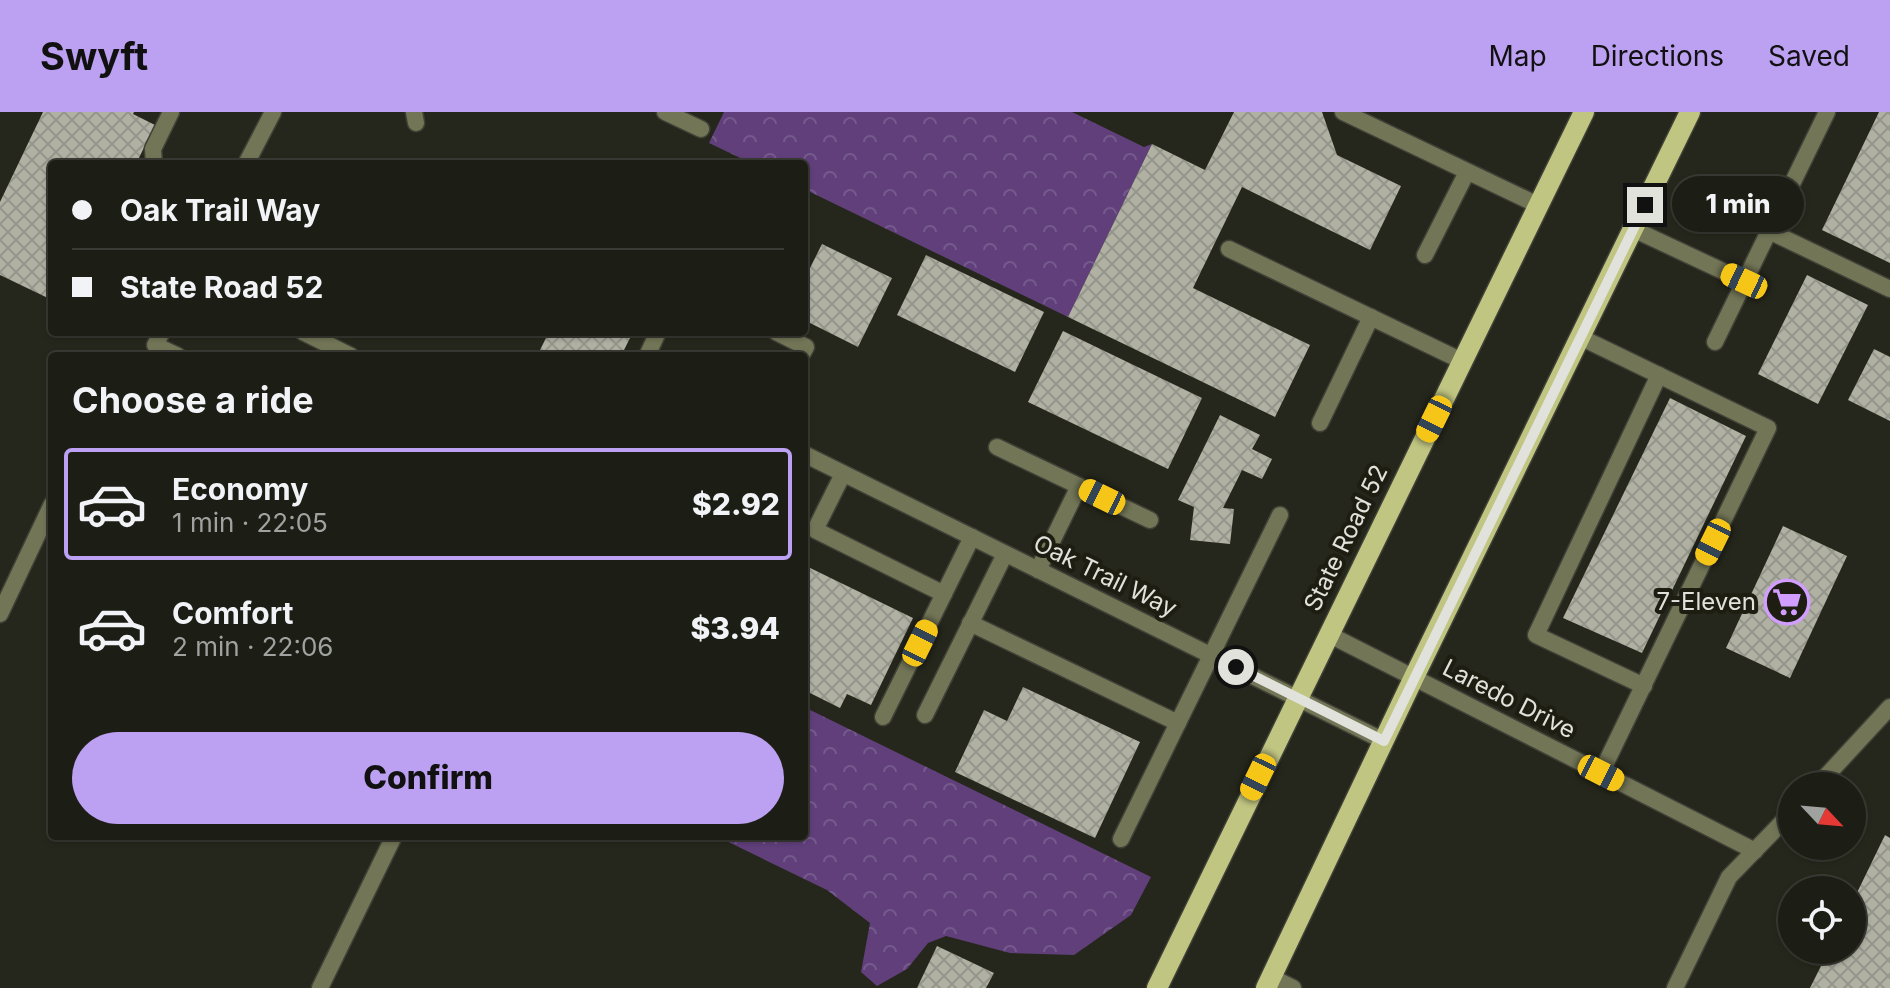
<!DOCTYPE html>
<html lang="en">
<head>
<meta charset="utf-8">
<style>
  :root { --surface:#1c1d15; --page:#292a22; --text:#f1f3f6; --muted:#a0a2a0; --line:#3a3b34; --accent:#bca0f2 }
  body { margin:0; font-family:Inter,sans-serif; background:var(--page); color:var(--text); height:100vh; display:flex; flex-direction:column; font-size:30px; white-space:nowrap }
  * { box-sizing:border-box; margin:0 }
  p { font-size:26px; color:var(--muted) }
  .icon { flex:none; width:44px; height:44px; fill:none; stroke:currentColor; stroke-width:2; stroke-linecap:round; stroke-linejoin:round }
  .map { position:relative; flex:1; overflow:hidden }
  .side { position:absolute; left:48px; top:240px; width:760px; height:488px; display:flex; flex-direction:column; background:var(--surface); border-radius:8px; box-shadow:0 2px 6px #0004,0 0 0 2px var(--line) }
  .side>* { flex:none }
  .guide { position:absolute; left:48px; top:48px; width:760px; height:176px; border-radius:8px; box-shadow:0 2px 6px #0004,0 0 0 2px var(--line); display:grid; align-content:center; height:176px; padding:0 24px; background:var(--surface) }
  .needle { width:52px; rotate:116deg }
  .buttons { position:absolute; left:1778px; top:660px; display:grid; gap:16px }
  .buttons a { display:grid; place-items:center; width:88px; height:88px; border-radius:50%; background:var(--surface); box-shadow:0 2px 6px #0004,0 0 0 2px var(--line); font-size:40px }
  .end { position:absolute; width:36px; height:36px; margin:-18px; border:10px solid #e1e2db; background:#111; box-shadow:0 0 0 4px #111 }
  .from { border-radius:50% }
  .bubble { position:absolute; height:56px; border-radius:28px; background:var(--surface); box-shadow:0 2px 6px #0004,0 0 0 2px var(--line); font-size:26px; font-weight:800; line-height:56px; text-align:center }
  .car { position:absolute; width:24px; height:48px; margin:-24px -12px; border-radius:10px; box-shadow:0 0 6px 2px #0007; background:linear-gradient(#f5c518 24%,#345 0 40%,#f5c518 0 76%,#345 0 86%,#f5c518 0) }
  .guide b { display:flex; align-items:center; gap:28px; height:76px; font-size:30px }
  .guide b+b { border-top:2px solid var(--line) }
  .guide i { width:20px; height:20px; background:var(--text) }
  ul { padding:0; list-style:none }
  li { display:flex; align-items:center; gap:24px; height:112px; margin:0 16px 12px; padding:0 8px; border:4px solid transparent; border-radius:8px }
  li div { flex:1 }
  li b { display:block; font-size:30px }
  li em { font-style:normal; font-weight:800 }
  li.on { border-color:var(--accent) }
  li>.icon { width:72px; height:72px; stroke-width:1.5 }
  h2 { padding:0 24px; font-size:36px; line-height:96px }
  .cta { display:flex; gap:16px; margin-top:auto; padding:16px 24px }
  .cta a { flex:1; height:92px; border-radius:48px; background:var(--accent); color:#111; font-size:32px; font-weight:800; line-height:92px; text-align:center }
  header { display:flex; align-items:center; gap:48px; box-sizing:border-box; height:112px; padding:0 40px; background:var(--accent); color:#111 }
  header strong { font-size:38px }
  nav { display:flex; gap:44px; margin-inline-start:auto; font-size:28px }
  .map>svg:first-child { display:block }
  .forest { fill:url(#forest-crowns) }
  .building { fill:url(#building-cross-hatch) }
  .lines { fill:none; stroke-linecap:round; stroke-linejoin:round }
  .service-casing { stroke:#404137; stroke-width:19 }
  .minor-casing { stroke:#404137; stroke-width:19 }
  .primary-casing { stroke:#404137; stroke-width:23 }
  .service { stroke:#727556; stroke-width:16 }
  .minor { stroke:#727556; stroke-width:16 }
  .primary { stroke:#c0c582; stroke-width:20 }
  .route { stroke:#e1e2db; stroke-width:10 }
  .labels { text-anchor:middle; stroke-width:8; stroke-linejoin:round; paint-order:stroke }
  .street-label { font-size:24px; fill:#e1e2db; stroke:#1d1d12 }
  .poi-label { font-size:24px; fill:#e1e2db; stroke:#1d1d12; text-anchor:end }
</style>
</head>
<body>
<header>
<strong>Swyft</strong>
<nav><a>Map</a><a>Directions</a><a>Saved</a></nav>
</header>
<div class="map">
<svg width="1890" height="876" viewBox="0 0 1890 876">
  <defs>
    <pattern id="forest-crowns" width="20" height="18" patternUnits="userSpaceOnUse" patternTransform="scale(2)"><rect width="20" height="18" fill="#603f7b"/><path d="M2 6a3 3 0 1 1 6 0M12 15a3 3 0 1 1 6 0" fill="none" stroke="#765a8d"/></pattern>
    <pattern id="building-cross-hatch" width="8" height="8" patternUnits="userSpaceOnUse" patternTransform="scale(2)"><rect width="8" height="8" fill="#b0b1a3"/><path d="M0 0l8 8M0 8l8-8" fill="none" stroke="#95968b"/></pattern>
  </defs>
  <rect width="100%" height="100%" fill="#26271c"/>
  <g class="forest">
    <path d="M724,0H1072L1144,35L1152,32L1068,205L804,77V52H753L709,31Z"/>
    <path d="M804,595L1151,765L1131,803L1074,843L1010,841L946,824L928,831L907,857L877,874L861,860L870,811L827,778L716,724H804Z"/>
  </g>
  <g class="building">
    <path d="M43,0H134L133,2L155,13L136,52H52V188L0,163V90Z"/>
    <path d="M1234,0H1322L1337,43L1401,74L1370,138L1242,75L1193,176L1310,233L1275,305L1068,205L1152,32L1205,58Z"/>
    <path d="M1879,0H1890V151L1822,118Z"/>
    <path d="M822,132L892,166L858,235L804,208V168Z"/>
    <path d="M926,143L1044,200L1015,260L897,203Z"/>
    <path d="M1807,163L1868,193L1818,292L1758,262Z"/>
    <path d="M1063,219L1202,286L1168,357L1028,290Z"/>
    <path d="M549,220H633L621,244H537Z"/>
    <path d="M1874,237L1890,245V309L1848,288Z"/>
    <path d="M1670,286L1746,324L1642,541L1563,506Z"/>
    <path d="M1220,303L1260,323L1252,337L1272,347L1262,367L1242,358L1223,396L1234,397L1230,432L1190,428L1194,395L1178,388Z"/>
    <path d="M1783,414L1847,444L1790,566L1726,536Z"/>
    <path d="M804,453L913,506L871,593L847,582L840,596L804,578Z"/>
    <path d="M1023,575L1140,630L1095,726L955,660L984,598L1007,609Z"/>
    <path d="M1885,723L1890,726V876H1810L1829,838H1852V791Z"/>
    <path d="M937,834L994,861L986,876H917Z"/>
  </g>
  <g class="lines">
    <g class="service-casing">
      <g id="service">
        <path d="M414,0L416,11"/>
        <path d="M665,0L701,17"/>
        <path d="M1343,0L1538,93"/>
        <path d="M154,52L153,37L171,0"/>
        <path d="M1633,117L1744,169"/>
        <path d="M1769,119L1890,177"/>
        <path d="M1229,137L1462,249"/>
        <path d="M1425,143L1467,60"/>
        <path d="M303,220L351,244"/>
        <path d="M776,220L806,235L801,244"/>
        <path d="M1580,225L1768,316L1601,661"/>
        <path d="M1715,230L1827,0"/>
        <path d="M647,244L658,220"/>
        <path d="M1320,311L1371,205"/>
        <path d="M997,335L1150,408"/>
        <path d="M843,362L815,418L944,482"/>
        <path d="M1038,458L1079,374"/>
        <path d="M970,511L1178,611"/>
        <path d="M1644,574L1536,523L1659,263"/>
        <path d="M925,603L1005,442"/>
        <path d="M883,605L972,425"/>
        <path d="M1121,727L1280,403"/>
        <path d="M1271,865L1293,876"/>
      </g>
    </g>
    <g class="minor-casing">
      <g id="minor">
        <path d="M246,52L273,0"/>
        <path d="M162,220L155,233L178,244"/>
        <path d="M804,342L1384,629"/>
        <path d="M0,502L52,392"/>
        <path d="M1328,522L1755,739"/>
        <path d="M1817,674L1890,595"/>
        <path d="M320,876L394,724"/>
        <path d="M1675,876L1729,765L1792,700"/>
      </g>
    </g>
    <g class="primary-casing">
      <g id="primary">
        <path d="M1157,876L1584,0"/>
        <path d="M1266,876L1414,565L1690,0"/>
      </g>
    </g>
    <use href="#service" class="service"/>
    <use href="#minor" class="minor"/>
    <use href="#primary" class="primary"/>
  </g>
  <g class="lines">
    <path class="route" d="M1236,555L1384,629L1645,93"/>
  </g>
  <defs>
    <g id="supermarket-ring" transform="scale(2.3)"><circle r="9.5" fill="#1d1d12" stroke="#d19dfe" stroke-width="1.5"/><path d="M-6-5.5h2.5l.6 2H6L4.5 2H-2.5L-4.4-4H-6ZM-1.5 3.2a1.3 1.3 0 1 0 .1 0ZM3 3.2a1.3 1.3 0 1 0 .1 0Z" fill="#d19dfe"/></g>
  </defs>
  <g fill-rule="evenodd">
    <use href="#supermarket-ring" x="1787" y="490"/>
  </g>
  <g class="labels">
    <g class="street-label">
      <text transform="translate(1346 426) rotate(-64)" y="8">State Road 52</text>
      <text transform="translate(1105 464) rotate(26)" y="8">Oak Trail Way</text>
      <text transform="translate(1509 587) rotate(27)" y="8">Laredo Drive</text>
    </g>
    <g class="poi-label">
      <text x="1756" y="498">7-Eleven</text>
    </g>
  </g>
</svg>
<div class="buttons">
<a><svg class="needle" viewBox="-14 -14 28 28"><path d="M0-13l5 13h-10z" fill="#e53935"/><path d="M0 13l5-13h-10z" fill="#a0a2a0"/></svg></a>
<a><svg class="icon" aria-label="locate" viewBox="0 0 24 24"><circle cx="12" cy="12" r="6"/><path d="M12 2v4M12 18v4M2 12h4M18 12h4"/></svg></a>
</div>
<i class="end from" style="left:1236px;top:555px"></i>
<i class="end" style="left:1645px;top:93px"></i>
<div class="bubble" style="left:1672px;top:64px;width:132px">1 min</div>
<i class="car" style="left:1744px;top:169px;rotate:295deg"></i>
<i class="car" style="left:1434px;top:307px;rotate:206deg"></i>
<i class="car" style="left:1102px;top:385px;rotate:296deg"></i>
<i class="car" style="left:1713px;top:430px;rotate:206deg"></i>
<i class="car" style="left:920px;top:531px;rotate:26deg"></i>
<i class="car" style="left:1601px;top:661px;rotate:117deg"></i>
<i class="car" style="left:1258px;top:665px;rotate:206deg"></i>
<div class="guide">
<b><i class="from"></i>Oak Trail Way</b>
<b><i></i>State Road 52</b>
</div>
<section class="side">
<h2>Choose a ride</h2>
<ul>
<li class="on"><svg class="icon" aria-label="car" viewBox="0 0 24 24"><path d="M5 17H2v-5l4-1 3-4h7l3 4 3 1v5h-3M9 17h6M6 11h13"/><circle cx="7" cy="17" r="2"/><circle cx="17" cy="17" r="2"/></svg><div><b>Economy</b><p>1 min · 22:05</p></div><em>$2.92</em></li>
<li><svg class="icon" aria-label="car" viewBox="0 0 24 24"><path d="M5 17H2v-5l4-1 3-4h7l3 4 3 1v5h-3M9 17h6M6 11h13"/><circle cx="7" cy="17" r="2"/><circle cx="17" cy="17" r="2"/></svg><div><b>Comfort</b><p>2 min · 22:06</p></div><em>$3.94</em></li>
</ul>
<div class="cta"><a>Confirm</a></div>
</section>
</div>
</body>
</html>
